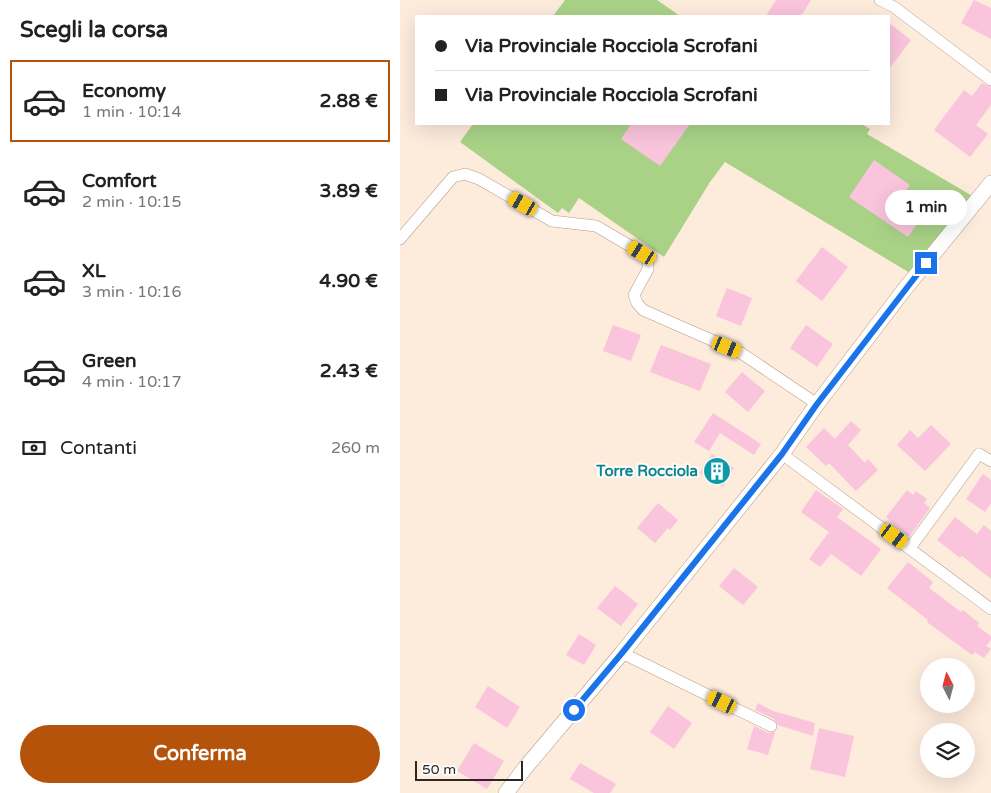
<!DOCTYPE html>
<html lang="it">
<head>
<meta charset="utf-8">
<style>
  :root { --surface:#fff; --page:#f6f6f6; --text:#222; --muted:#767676; --line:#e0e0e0; --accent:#b45309 }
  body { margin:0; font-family:"Varela Round",sans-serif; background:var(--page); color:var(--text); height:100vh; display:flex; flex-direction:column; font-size:19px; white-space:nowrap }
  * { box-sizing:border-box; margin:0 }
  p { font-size:16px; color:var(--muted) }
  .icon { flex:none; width:28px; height:28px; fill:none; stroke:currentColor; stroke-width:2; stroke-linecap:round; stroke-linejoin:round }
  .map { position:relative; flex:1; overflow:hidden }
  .side { display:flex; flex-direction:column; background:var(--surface); width:400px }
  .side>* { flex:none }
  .banner { position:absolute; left:15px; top:15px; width:475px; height:110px; border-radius:0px; box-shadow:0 5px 20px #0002; display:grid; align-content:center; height:110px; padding:0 20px; background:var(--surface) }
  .needle { width:32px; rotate:354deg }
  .controls { position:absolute; left:520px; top:658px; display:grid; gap:10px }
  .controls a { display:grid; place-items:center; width:55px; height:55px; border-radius:50%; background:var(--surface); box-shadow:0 5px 20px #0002; font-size:25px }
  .scale { position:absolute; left:15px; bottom:12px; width:108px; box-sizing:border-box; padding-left:5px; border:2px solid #2e261f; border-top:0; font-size:14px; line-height:18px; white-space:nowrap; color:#2e261f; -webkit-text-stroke:4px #fcfcfc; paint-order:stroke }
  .end { position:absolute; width:22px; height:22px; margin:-11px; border:6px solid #1a73e8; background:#fff; box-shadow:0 0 0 2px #fff }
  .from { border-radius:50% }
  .bubble { position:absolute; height:35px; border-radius:18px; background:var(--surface); box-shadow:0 5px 20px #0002; font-size:16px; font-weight:700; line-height:35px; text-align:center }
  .car { position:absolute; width:15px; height:30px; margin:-15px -8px; border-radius:6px; box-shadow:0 0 4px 1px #0007; background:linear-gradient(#f5c518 24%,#345 0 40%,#f5c518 0 76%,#345 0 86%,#f5c518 0) }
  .banner b { display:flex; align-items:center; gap:18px; height:48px; font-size:19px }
  .banner b+b { border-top:1px solid var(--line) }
  .banner i { width:12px; height:12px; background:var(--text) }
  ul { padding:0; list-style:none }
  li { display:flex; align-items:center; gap:15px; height:82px; margin:0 10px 8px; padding:0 10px; border:2px solid transparent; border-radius:0px }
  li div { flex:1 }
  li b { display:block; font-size:19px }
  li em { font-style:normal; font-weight:700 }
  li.on { border-color:var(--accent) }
  li>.icon { width:45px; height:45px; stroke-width:1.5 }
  h2 { padding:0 20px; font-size:22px; line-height:60px }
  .pay { display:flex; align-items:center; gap:12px; height:55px; padding:0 20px; font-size:19px }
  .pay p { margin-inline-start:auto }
  .cta { display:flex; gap:10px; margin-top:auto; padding:10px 20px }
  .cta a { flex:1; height:58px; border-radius:30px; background:var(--accent); color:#fff; font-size:20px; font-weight:700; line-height:58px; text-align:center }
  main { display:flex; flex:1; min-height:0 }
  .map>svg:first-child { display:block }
  .green { fill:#a9d287 }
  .building { fill:#fac4dc }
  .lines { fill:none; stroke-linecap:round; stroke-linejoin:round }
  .minor-casing { stroke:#b29d8c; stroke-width:12 }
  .tertiary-casing { stroke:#b29d8c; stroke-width:16 }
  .minor { stroke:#fff; stroke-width:11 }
  .tertiary { stroke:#fff; stroke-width:15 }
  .route { stroke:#1a73e8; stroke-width:6 }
  .labels { text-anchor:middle; stroke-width:4; stroke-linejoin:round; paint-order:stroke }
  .culture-label { font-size:15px; font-weight:bold; fill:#0d838f; stroke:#fcfcfc; text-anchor:end }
</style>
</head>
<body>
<main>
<section class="side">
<h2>Scegli la corsa</h2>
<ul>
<li class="on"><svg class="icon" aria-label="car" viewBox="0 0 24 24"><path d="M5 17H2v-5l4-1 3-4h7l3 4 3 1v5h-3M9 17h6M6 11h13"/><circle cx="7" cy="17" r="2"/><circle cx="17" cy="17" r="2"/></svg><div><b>Economy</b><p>1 min · 10:14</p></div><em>2.88 €</em></li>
<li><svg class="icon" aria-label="car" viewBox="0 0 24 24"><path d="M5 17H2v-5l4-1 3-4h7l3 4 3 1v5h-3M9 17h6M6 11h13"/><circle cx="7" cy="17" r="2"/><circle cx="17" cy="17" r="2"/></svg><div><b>Comfort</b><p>2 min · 10:15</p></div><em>3.89 €</em></li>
<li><svg class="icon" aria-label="car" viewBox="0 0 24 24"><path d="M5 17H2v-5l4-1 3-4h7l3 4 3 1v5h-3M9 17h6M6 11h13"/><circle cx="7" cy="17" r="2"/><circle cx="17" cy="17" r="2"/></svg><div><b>XL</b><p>3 min · 10:16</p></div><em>4.90 €</em></li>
<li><svg class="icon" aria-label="car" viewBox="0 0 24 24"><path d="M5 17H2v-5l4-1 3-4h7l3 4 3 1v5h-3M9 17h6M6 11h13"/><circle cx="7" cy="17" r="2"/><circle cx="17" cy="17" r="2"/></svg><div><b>Green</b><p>4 min · 10:17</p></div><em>2.43 €</em></li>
</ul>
<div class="pay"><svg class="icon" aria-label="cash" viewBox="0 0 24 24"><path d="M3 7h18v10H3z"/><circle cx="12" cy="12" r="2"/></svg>Contanti<p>260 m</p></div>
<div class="cta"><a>Conferma</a></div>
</section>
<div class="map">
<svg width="591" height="793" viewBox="0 0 591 793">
  <rect width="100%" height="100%" fill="#fdebdc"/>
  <g class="green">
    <path d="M165,0H257L280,16H153Z"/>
    <path d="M73,124H461L470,129L467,134L574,197L527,253L519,252L513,260L514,268L510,273L325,162L310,182L264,257L179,198L169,213L162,208L158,213L60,142Z"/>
  </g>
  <g class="building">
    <path d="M376,0H411L401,16H366Z"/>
    <path d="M574,0L591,8V39L561,23Z"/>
    <path d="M489,23L511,40L489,69Z"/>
    <path d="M582,83L591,87V105L576,125L588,134L570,157L534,130L564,90L572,96Z"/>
    <path d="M231,124H290L260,166L221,139Z"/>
    <path d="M474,160L510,185L504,194L527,210L508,237L449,197Z"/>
    <path d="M422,247L448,267L422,301L396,281Z"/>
    <path d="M327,288L352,298L341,326L316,316Z"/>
    <path d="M213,325L241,335L231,361L203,351Z"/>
    <path d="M406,325L433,344L417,367L390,348Z"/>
    <path d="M261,345L311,364L300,391L250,372Z"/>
    <path d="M342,372L365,391L348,412L325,392Z"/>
    <path d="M313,413L361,444L354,455L320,433L309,451L294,442Z"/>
    <path d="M451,421L461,430L448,445L465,463L468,459L478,470L456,491L429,463L426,466L406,447L424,428L435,439Z"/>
    <path d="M531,425L551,444L525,471L497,445L510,430L518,438Z"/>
    <path d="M312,454L334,468L323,487L300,473Z"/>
    <path d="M583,474L591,480V503L585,512L566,499Z"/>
    <path d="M416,490L443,509L437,517L481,549L461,576L431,554L420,567L409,559L429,532L401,512Z"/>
    <path d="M507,490L513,495L516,491L527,499L524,503L530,508L509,537L486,517Z"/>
    <path d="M258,503L278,520L270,530L268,528L255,543L237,528Z"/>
    <path d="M555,517L577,534L584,525L591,531V579L562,556L560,558L537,540Z"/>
    <path d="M508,562L533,582L529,588L561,612L563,610L579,623L577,626L591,636V640L586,646L591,649L584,658L575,652L572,655L527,622L528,620L487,588Z"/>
    <path d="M334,568L358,587L343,605L319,586Z"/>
    <path d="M215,586L238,604L221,626L197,608Z"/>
    <path d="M179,634L196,645L184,665L166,655Z"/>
    <path d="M88,686L120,707L107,728L75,707Z"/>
    <path d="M358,703L373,711L415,723L413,736L378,725L374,719L355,710Z"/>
    <path d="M268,706L292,723L274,749L250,732Z"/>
    <path d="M354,726L368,733L375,732L368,755L347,749Z"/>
    <path d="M419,728L454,736L445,777L410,769Z"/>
    <path d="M74,743L104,761L87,789L57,771Z"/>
    <path d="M180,763L216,784L210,793H194L170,779Z"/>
  </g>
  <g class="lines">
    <g class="minor-casing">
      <g id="minor">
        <path d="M480,0L494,7L591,80"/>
        <path d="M0,239L53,177L65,174L79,179L152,221L196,226L242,253L248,260V269L234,295L237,303L243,310L341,353L417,404"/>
        <path d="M382,454L591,609"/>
        <path d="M510,548L579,454L591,461"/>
        <path d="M222,653L371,726"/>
      </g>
    </g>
    <g class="tertiary-casing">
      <path id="tertiary" d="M106,793L125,768L222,653L382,454L417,404L504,290L591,183"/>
    </g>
    <use href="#minor" class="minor"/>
    <use href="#tertiary" class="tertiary"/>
  </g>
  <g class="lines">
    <path class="route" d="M174,710L222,653L382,454L417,404L526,263"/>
  </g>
  <defs>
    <g id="building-disc" transform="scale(1.4375)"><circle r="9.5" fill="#0f9aa8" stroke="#fcfcfc"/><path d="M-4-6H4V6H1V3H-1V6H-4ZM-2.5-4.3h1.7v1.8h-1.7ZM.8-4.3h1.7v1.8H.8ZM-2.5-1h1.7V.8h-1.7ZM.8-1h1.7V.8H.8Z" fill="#fff"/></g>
  </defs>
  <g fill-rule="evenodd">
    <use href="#building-disc" x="317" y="471"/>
  </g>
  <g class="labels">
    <g class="culture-label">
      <text x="298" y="476">Torre Rocciola</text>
    </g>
  </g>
</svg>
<div class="controls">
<a><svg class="needle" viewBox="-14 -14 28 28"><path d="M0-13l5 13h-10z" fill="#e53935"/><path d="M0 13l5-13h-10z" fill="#767676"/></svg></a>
<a><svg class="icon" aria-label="layers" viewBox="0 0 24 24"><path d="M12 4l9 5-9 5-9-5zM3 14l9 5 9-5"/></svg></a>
</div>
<div class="scale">50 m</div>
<i class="end from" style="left:174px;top:710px"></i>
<i class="end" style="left:526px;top:263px"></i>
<div class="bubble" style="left:485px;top:190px;width:82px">1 min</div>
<i class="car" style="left:123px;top:204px;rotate:300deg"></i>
<i class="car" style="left:242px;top:253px;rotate:301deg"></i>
<i class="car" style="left:327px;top:347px;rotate:112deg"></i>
<i class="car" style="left:494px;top:536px;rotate:126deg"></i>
<i class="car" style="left:322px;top:702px;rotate:296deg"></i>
<div class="banner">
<b><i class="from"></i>Via Provinciale Rocciola Scrofani</b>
<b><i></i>Via Provinciale Rocciola Scrofani</b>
</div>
</div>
</main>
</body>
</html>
